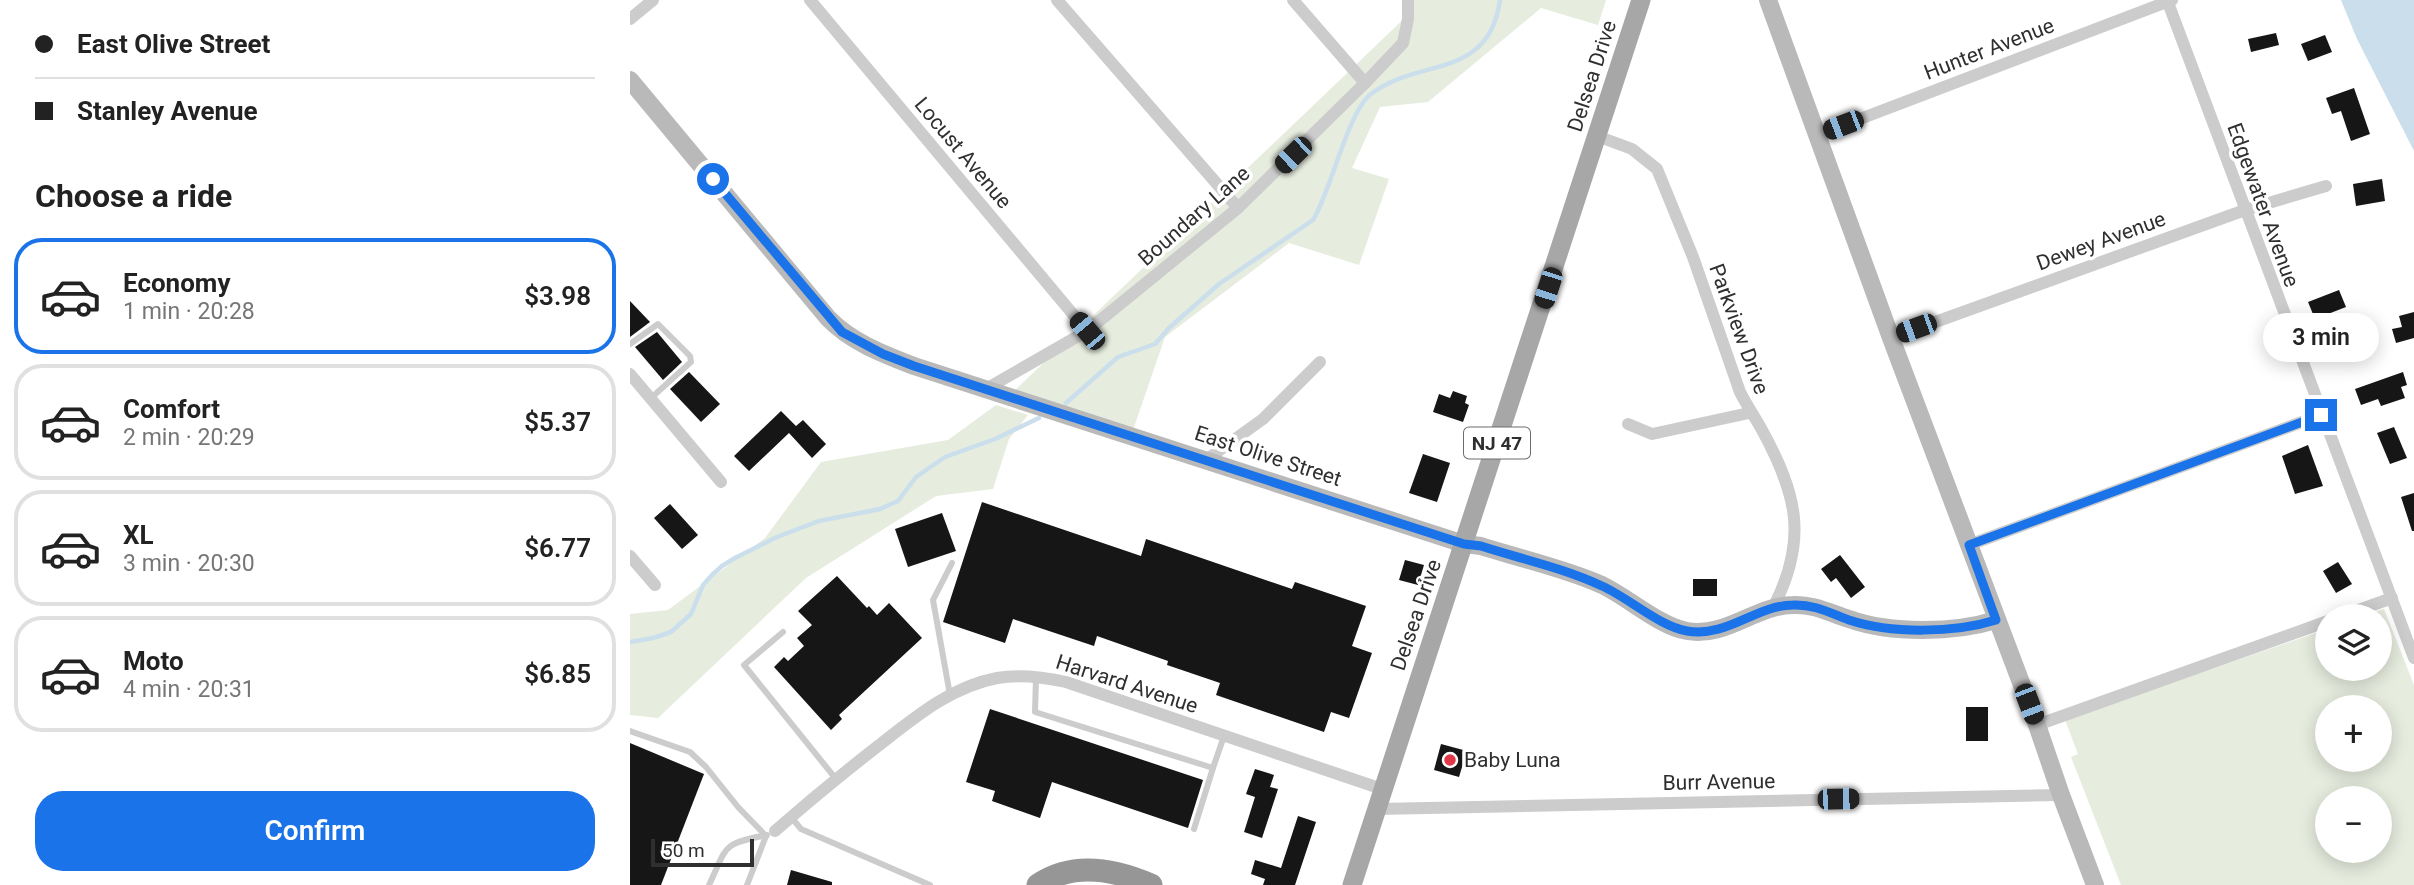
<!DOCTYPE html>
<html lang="en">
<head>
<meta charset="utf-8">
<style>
  :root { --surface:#fff; --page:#f2f2f2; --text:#222; --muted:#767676; --line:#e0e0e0; --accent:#1a73e8 }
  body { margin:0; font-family:Roboto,sans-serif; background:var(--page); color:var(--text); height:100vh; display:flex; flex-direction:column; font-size:26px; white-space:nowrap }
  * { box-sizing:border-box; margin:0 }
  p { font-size:23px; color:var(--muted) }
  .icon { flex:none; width:38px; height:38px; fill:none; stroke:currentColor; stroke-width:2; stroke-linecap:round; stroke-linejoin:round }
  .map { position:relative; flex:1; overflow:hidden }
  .panel { display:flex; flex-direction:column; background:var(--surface); width:630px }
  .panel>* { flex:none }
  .hud { display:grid; align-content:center; height:154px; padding:0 35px; background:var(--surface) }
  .tools { position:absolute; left:1685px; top:604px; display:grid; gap:14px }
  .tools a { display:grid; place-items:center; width:77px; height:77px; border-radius:50%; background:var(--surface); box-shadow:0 4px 18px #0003; font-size:35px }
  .scale { position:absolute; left:21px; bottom:18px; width:103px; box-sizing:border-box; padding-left:7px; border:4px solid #2f2f2f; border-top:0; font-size:19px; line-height:24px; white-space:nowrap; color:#2f2f2f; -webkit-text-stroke:5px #fff; paint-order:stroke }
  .end { position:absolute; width:32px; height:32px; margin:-16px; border:9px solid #1a73e8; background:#fff; box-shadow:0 0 0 4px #fff }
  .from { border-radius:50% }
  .bubble { position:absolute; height:49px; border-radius:24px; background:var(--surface); box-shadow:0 4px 18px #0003; font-size:23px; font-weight:600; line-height:49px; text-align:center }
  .car { position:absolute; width:21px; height:42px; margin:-21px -10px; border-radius:9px; box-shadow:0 0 5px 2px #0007; background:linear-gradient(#222 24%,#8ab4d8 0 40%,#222 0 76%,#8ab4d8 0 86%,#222 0) }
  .hud b { display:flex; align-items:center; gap:24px; height:66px; font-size:26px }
  .hud b+b { border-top:2px solid var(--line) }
  .hud i { width:18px; height:18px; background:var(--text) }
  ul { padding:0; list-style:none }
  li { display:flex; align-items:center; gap:21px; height:116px; margin:0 14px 10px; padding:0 21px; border:4px solid var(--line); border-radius:28px }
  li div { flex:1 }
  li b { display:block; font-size:26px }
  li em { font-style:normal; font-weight:600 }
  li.active { border-color:var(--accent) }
  li>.icon { width:63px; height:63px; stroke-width:1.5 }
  h2 { padding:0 35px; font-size:32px; line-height:84px }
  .action { display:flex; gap:14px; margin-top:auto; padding:14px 35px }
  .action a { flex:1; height:80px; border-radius:28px; background:var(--accent); color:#fff; font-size:28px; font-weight:600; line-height:80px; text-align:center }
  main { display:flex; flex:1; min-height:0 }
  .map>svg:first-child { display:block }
  .green { fill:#e6ecde; fill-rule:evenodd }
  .water { fill:#cadfeb }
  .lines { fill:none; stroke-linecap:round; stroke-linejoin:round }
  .stream { stroke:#cadfeb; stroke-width:4.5 }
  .building { fill:#161616 }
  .lane { stroke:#ccc; stroke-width:6 }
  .street { stroke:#ccc; stroke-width:12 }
  .secondary { stroke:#b9b9b9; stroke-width:18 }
  .primary { stroke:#a7a7a7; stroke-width:19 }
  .highway { stroke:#969696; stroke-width:23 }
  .route { stroke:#1a73e8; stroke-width:9 }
  .poi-dot { fill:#e03848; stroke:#fff; stroke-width:2.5 }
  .labels { text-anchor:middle; stroke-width:7; stroke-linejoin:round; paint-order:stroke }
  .shield { fill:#fff; stroke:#6d6d6d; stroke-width:2 }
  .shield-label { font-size:19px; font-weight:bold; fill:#2f2f2f }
  .street-label { font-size:21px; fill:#2f2f2f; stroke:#fff }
  .poi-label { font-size:21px; fill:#2f2f2f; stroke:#fff; text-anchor:start }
</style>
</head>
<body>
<main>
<section class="panel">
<div class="hud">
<b><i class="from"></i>East Olive Street</b>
<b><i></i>Stanley Avenue</b>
</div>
<h2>Choose a ride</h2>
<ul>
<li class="active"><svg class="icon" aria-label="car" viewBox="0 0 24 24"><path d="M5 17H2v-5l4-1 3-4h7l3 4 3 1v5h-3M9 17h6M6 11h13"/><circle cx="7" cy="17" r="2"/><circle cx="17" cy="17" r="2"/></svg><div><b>Economy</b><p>1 min · 20:28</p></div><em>$3.98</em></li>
<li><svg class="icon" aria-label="car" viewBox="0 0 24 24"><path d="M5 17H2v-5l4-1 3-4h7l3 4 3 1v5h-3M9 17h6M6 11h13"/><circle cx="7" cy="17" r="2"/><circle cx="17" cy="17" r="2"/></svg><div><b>Comfort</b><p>2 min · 20:29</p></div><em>$5.37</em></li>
<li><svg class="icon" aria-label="car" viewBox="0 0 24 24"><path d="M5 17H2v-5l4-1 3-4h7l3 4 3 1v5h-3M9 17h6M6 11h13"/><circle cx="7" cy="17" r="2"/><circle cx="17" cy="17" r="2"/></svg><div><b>XL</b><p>3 min · 20:30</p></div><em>$6.77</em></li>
<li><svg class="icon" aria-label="car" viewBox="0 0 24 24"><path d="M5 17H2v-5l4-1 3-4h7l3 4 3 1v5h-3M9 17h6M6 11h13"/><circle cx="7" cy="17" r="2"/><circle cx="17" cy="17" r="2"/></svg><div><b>Moto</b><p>4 min · 20:31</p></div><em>$6.85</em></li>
</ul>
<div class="action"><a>Confirm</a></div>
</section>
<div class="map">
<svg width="1784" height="885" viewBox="0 0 1784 885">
  <rect width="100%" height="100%" fill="#fff"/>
  <g class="green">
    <path d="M781,0H976L968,25L911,8L798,102L750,107L722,168L759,179L729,265L659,243L535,337L502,433L382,393L781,12Z"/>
    <path d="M366,405L398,415L379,439L363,489L306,496L176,578L28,718L0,715V614L38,610L135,538L191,462L318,440Z"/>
    <path d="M1754,609L1784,685V885H1491L1441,757L1448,754L1435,720L1697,629L1698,668H1750V616H1734ZM1698,707H1750V760H1698ZM1698,798H1750V850H1698Z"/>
  </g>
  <path class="water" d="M1711,0H1784V151L1727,39Z"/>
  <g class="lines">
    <g class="stream">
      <path d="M436,403L488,357L525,344L539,328L589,284L683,220C701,191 718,111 741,94C788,57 859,81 870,0"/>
      <path d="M0,642L23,638L41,632L61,614L73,585L82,575L92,566L105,558L147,537L189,521L250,509L268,501L286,477L315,457L365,439L409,418"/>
    </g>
  </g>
  <g class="building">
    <path d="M1646,33L1649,45L1621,52L1618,39Z"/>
    <path d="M1695,35L1702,52L1678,61L1671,44Z"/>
    <path d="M1724,88L1740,134L1721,141L1711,111L1702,114L1696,98Z"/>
    <path d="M1752,179L1755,201L1726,206L1723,184Z"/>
    <path d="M1709,290L1716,307L1685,319L1678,302Z"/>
    <path d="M0,301L20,322L0,337Z"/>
    <path d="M1784,312V338L1766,343L1762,329L1772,327L1769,316Z"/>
    <path d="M27,332L52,362L33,380L5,347Z"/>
    <path d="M59,372L90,404L71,422L40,389Z"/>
    <path d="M1773,372L1777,385L1771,387L1775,398L1751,406L1748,399L1731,405L1725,389Z"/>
    <path d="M823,391L837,396L835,403L839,405L833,422L803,412L809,394L820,398Z"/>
    <path d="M151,411L166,426L173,420L196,444L182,458L159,433L119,471L104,456Z"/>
    <path d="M1764,427L1777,458L1760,464L1747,433Z"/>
    <path d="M1678,445L1693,486L1665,494L1652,456Z"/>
    <path d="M793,454L820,463L807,502L779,493Z"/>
    <path d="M1784,493V531H1782L1771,497Z"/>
    <path d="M352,502L511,556L516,539L662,589L665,582L736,606L722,646L742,653L719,718L701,712L694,732L586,695L590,683L537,665L538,661L467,636L464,646L383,619L375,643L313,622Z"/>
    <path d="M40,504L68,535L52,549L24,518Z"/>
    <path d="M312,513L326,551L278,567L265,529Z"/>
    <path d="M1210,555L1235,587L1221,598L1206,578L1201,582L1191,569Z"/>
    <path d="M775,560L794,565L788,585L769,580Z"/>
    <path d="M1708,562L1722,584L1706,593L1693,571Z"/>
    <path d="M207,576L237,608L239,606L247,615L259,603L292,638L209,715L212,719L201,730L144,667L154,657L158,661L174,646L167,638L182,625L168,611Z"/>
    <rect x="1063" y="579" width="24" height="17"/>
    <rect x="1336" y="707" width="22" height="34"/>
    <path d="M360,709L573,780L558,828L422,782L410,818L362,801L365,791L336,782Z"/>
    <path d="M0,743L74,774L31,885H0Z"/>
    <path d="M811,744L837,751L829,777L804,770Z"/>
    <path d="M625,769L644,775L640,787L648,789L632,838L614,832L625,797L616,794Z"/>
    <path d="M668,816L686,822L665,885H633L635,879L621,874L625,860L651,868Z"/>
    <path d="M161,870L202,882V885H157Z"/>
  </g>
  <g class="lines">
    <g class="lane">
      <path d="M0,344L28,324L60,356L61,362L21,398"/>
      <path d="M153,632L114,665L206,779"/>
      <path d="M406,678L405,712L583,768L594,736"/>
      <path d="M320,695L303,600L322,563"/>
      <path d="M0,731L60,752L76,767L108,807L136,836"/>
      <path d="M161,817L171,829L300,885"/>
      <path d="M564,829L583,768"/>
      <path d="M79,885C98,845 91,844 137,835"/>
      <path d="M117,885L136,836"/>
    </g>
    <g class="street">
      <path d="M180,0L457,331"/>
      <path d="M427,0L608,208"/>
      <path d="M663,0L735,83"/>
      <path d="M1537,0L1784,658"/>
      <path d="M0,19L23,0"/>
      <path d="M1188,135L1542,0"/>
      <path d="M967,136L1002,149L1027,169L1063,257L1110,392C1117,406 1125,417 1132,430C1167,494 1178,539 1144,606"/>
      <path d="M1261,338L1615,210L1696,186"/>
      <path d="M0,374L91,482"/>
      <path d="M356,389L457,331L608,208L735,83L773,43L778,19V0"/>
      <path d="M998,424L1022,434L1119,413"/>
      <path d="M576,460L633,419L690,362"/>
      <path d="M1339,545L1691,415"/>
      <path d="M0,556L25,585"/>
      <path d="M1712,616L1762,598"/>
      <path d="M1407,725L1698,621"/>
      <path d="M747,809L1431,795"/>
      <path d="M145,831C178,802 212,774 248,746C284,718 320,687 367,678C390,674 413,677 436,682L752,789"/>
    </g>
    <g class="secondary">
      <path d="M1138,0L1261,338L1407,725L1431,795L1465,885"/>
      <path d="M0,80L198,318C221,342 253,354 284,366L834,544L851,546C891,559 934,568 972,585C999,598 1029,626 1057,631C1096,638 1126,605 1163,605C1184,604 1200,613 1219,619C1261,634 1325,633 1366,620"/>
    </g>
    <path class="primary" d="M722,885L1011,0"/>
    <path class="highway" d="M408,885C443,861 484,869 521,885"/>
  </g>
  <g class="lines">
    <path class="route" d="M83,179L212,332L253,354L284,366L834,544L851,546C891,559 934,568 972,586C999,598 1029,626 1057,631C1097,638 1126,605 1163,605C1184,604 1200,613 1219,620C1261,634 1325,633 1366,620L1339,545L1691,415"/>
  </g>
  <circle class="poi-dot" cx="820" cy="760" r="7"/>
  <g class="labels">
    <rect class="shield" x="834" y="427.5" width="66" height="31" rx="5"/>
    <g class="shield-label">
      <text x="867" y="450">NJ 47</text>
    </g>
    <g class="street-label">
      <text transform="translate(1359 49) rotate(-21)" y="7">Hunter Avenue</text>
      <text transform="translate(962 76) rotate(-72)" y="7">Delsea Drive</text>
      <text transform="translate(333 153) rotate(50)" y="7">Locust Avenue</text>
      <text transform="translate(1633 205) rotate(70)" y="7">Edgewater Avenue</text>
      <text transform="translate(564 216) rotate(-41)" y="7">Boundary Lane</text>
      <text transform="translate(1471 241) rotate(-20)" y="7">Dewey Avenue</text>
      <text transform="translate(1109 329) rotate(70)" y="7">Parkview Drive</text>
      <text transform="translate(638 456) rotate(18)" y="7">East Olive Street</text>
      <text transform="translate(786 615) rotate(-71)" y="7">Delsea Drive</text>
      <text transform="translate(497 684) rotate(18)" y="7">Harvard Avenue</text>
      <text transform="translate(1089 782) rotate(-1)" y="7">Burr Avenue</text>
    </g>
    <g class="poi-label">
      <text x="834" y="767">Baby Luna</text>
    </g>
  </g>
</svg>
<div class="tools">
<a><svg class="icon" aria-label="layers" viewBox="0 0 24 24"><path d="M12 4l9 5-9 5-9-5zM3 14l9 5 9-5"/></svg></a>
<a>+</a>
<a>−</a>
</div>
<div class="scale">50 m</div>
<i class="end from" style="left:83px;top:179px"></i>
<i class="end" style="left:1691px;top:415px"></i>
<div class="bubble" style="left:1633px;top:313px;width:116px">3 min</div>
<i class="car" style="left:1213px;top:125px;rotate:249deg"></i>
<i class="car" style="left:663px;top:155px;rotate:226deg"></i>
<i class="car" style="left:918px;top:288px;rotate:198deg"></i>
<i class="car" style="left:1286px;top:328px;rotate:250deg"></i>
<i class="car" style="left:457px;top:331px;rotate:320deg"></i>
<i class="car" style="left:1399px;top:704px;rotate:159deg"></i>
<i class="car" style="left:1208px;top:799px;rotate:89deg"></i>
</div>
</main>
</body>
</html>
